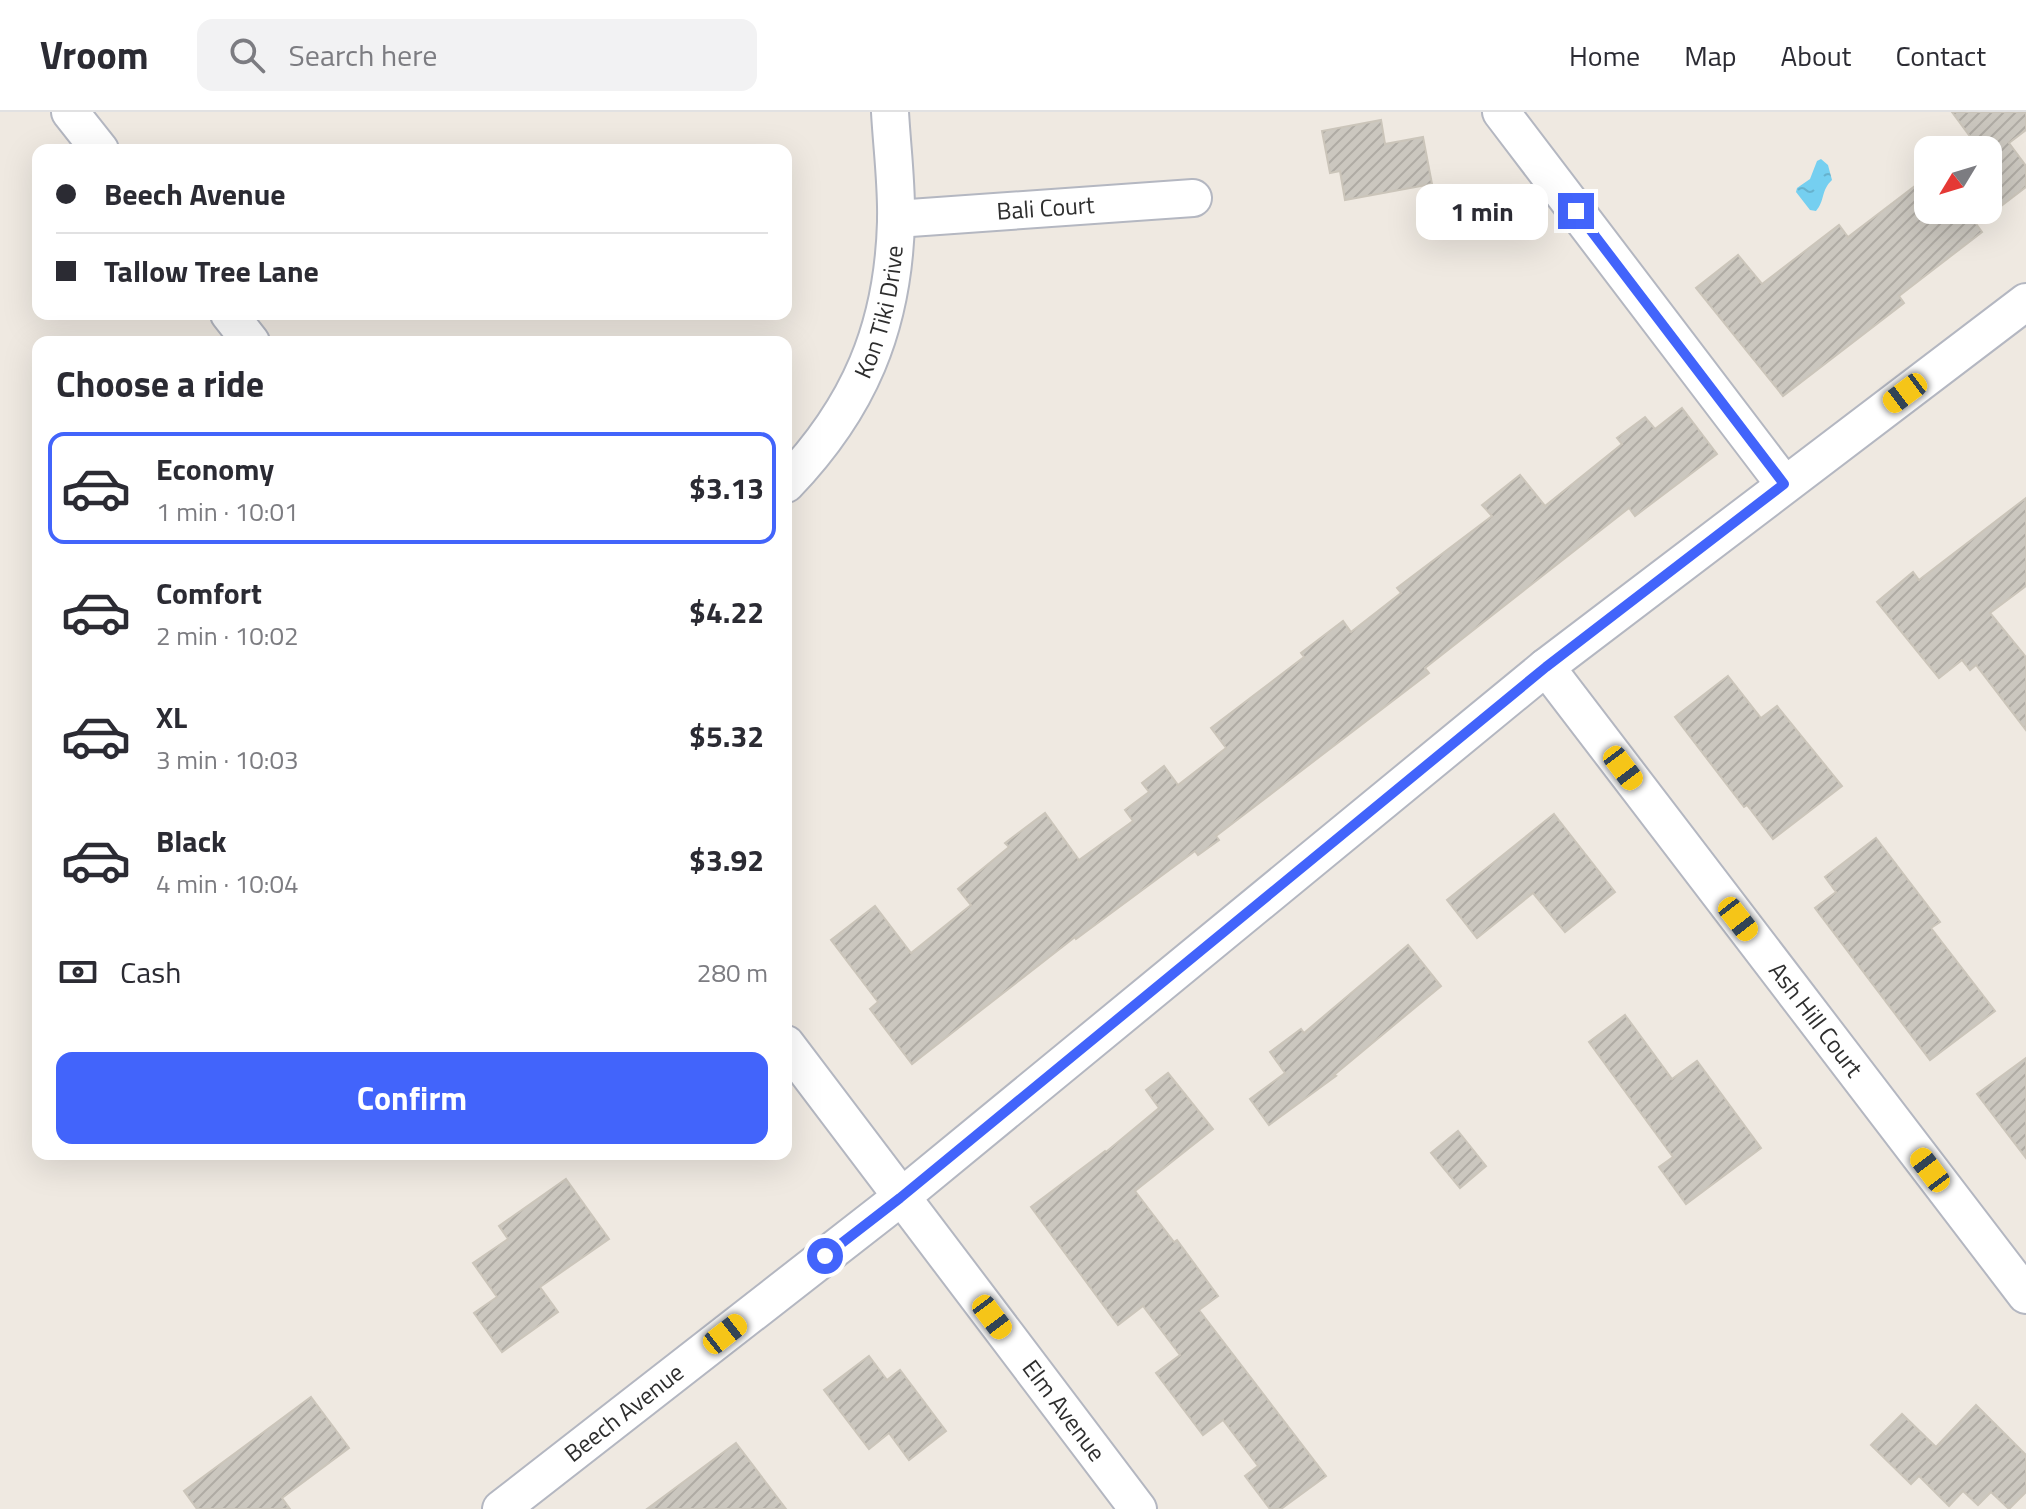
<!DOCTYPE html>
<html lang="en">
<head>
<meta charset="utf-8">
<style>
  :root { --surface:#fff; --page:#f2f2f3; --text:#2b2b33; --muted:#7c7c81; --line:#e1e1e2; --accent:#4264fb }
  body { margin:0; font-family:"Titillium Web",sans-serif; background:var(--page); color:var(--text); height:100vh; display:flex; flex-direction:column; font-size:30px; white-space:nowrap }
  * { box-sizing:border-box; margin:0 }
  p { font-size:26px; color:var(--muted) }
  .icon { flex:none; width:44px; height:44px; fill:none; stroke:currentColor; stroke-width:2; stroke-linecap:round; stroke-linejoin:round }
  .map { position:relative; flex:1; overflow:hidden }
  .panel { position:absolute; left:32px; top:224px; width:760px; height:824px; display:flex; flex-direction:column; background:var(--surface); border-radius:16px; box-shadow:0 8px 32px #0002 }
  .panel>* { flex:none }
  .banner { position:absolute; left:32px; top:32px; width:760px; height:176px; border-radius:16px; box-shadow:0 8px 32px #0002; display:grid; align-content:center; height:176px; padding:0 24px; background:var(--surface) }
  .needle { width:52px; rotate:232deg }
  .tools { position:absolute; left:1914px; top:24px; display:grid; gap:16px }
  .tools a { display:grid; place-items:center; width:88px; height:88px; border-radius:16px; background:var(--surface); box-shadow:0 8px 32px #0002; font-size:40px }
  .end { position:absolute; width:36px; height:36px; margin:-18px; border:10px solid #4264fb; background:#fff; box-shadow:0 0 0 4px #fff }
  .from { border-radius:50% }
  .bubble { position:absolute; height:56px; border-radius:16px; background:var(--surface); box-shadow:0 8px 32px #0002; font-size:26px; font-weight:700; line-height:56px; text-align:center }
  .car { position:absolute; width:24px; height:48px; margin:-24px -12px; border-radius:10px; box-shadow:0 0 6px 2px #0007; background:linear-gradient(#f5c518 24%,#345 0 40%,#f5c518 0 76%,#345 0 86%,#f5c518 0) }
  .banner b { display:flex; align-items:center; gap:28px; height:76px; font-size:30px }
  .banner b+b { border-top:2px solid var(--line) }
  .banner i { width:20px; height:20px; background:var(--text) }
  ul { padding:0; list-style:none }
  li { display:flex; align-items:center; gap:24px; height:112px; margin:0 16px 12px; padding:0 8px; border:4px solid transparent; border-radius:16px }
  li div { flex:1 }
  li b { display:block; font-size:30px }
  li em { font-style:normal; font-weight:700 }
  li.selected { border-color:var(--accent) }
  li>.icon { width:72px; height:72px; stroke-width:1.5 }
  h2 { padding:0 24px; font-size:36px; line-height:96px }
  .pay { display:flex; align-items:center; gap:20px; height:88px; padding:0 24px; font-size:30px }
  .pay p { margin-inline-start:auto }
  .primary-button { display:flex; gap:16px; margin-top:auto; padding:16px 24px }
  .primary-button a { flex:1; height:92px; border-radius:16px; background:var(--accent); color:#fff; font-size:32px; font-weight:700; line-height:92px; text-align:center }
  header { display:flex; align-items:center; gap:48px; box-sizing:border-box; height:112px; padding:0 40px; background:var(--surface); border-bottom:2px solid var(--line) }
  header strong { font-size:38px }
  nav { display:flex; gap:44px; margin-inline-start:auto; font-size:28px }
  .search { width:560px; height:72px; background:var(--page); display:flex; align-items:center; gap:20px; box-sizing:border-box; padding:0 28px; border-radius:16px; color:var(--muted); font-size:30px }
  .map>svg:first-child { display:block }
  .water { fill:url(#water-ripples) }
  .building { fill:url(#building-hatch); stroke:#cbc5ba; stroke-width:2 }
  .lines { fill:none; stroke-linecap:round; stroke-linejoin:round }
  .minor-casing { stroke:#b4b7c1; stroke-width:40 }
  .minor { stroke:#fff; stroke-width:36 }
  .route { stroke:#4264fb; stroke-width:10 }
  .labels { text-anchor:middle; stroke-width:7; stroke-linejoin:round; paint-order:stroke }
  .street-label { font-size:24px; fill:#2e2e2e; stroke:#fff }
</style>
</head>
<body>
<header>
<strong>Vroom</strong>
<div class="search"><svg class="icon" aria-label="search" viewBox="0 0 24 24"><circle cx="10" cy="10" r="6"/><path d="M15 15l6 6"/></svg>Search here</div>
<nav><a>Home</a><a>Map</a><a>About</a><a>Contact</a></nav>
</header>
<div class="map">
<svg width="2026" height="1397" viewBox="0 0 2026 1397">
  <defs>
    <pattern id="water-ripples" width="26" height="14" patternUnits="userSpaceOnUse" patternTransform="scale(2)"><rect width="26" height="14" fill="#75cff0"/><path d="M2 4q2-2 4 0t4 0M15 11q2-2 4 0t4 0" fill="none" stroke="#66b2ce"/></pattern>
    <pattern id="building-hatch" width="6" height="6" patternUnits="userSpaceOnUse" patternTransform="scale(2)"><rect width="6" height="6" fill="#cbc7bf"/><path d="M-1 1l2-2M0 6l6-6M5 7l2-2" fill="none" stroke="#afaba4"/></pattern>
  </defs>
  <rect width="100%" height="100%" fill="#efe9e1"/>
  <path class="water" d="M1821,47L1828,53L1832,68C1821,78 1825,89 1816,99L1810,98L1796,80L1797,76L1810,67L1817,49Z"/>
  <g class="building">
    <path d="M1952,0H2026V18L2009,31L2026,54V75L1988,104V38H1980Z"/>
    <path d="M1381,8L1385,32L1423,25L1432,72L1345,88L1340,59L1330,61L1322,19Z"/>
    <path d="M1928,64V98H1966L1982,120L1899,184L1904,191L1783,284L1696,176L1738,143L1762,172L1839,113L1848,125Z"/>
    <path d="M1682,296L1717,342L1635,404L1629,396L1425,556L1429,561L1216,724L1219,728L1198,743L1195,739L1076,827L1075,825L912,952L870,897L878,890L831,828L875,794L911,841L971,793L958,777L1009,735L1005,731L1045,701L1079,748L1133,709L1125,698L1149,680L1142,671L1164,654L1178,673L1226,636L1211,616L1304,545L1301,541L1343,509L1351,520L1401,481L1397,476L1492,404L1482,393L1520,363L1545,394L1622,332L1617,326L1645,305L1655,317Z"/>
    <path d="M2026,386V474L1990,501L2026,545V618L1976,553L1970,558L1962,548L1939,566L1877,490L1913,460L1919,468Z"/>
    <path d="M1728,564L1761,606L1777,594L1842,674L1773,727L1747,693L1744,695L1675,605Z"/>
    <path d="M1554,702L1615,780L1565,820L1533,781L1477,826L1447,788Z"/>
    <path d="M1876,726L1940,810L1931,816L1995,899L1930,948L1815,796L1836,780L1825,765Z"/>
    <path d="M1408,833L1441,874L1334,963L1336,964L1269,1013L1250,987L1285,961L1270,940L1301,917L1304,921Z"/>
    <path d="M1625,903L1672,967L1697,949L1761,1036L1686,1092L1659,1055L1673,1045L1589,930Z"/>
    <path d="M2026,946V1046L1977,982Z"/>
    <path d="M1168,961L1213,1017L1135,1079L1174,1130L1177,1128L1218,1184L1199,1198L1326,1364L1281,1397H1270L1245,1364L1258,1354L1223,1308L1203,1323L1156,1261L1180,1243L1143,1194L1118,1213L1031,1095L1105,1039L1106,1040L1159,996L1146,978Z"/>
    <path d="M1458,1019L1486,1054L1460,1076L1431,1041Z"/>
    <path d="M566,1067L609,1127L540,1175L558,1200L502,1240L474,1201L497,1185L473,1151L508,1127L499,1114Z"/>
    <path d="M869,1244L887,1268L900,1258L946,1319L909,1348L889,1321L869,1337L824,1278Z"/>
    <path d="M311,1285L349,1336L282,1386L290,1397H197L184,1379Z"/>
    <path d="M1976,1293L2026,1343V1380L2009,1397L1991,1380L1978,1393L1963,1379L1949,1394L1919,1364L1911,1372L1871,1333L1902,1302L1936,1335Z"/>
    <path d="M736,1331L786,1397H647Z"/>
  </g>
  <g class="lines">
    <g class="minor-casing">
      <g id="minor">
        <path d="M70,0L100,38"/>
        <path d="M1501,0L1784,372"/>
        <path id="s1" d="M896,107L1193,86"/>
        <path d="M229,202L251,230"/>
        <path id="s2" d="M786,372C859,296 893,216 896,110C897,73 892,36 890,0"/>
        <path id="s3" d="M1546,555L2026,1183"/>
        <path id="s4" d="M786,932L1138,1397"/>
        <path id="s5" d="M501,1397L900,1086L1546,555L2026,190"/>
      </g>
    </g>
    <use href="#minor" class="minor"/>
  </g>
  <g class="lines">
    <path class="route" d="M825,1144L900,1086L1546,555L1784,372L1576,99"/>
  </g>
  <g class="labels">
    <g class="street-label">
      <text dy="8" stroke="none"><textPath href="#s1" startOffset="150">Bali Court</textPath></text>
      <text dy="8" stroke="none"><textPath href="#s2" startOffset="200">Kon Tiki Drive</textPath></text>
      <text dy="8" stroke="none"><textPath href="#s3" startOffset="444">Ash Hill Court</textPath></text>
      <text dy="8" stroke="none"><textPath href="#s4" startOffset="460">Elm Avenue</textPath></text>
      <text dy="8" stroke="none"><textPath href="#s5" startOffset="156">Beech Avenue</textPath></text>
    </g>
  </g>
</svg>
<div class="tools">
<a><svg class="needle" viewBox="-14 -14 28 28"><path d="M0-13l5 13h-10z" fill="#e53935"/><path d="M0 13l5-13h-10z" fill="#7c7c81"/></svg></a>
</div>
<i class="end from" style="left:825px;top:1144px"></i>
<i class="end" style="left:1576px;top:99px"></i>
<div class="bubble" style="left:1416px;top:72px;width:132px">1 min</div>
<i class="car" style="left:1905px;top:281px;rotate:233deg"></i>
<i class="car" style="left:1623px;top:656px;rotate:143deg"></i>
<i class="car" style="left:1738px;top:807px;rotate:142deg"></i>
<i class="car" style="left:1930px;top:1058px;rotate:323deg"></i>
<i class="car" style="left:992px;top:1205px;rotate:143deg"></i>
<i class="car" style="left:725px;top:1222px;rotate:52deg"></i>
<div class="banner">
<b><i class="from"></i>Beech Avenue</b>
<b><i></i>Tallow Tree Lane</b>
</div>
<section class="panel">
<h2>Choose a ride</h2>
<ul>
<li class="selected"><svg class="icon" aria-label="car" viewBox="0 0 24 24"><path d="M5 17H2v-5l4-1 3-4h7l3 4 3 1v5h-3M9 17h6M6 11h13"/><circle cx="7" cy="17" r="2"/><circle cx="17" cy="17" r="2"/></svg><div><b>Economy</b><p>1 min · 10:01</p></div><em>$3.13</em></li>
<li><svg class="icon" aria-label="car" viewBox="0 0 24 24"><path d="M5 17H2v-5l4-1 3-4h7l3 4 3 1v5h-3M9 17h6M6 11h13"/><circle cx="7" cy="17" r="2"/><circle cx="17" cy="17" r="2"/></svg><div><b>Comfort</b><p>2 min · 10:02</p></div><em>$4.22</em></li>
<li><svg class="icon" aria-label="car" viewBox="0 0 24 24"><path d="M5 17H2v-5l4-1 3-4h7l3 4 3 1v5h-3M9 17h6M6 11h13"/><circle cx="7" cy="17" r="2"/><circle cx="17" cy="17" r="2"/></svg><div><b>XL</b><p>3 min · 10:03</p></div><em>$5.32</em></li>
<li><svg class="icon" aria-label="car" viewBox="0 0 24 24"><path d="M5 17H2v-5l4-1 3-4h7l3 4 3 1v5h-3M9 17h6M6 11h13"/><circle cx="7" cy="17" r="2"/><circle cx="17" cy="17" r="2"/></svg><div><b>Black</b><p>4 min · 10:04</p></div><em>$3.92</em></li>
</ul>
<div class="pay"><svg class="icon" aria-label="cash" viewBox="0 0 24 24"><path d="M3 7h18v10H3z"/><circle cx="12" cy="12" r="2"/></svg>Cash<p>280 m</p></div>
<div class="primary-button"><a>Confirm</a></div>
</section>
</div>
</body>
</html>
